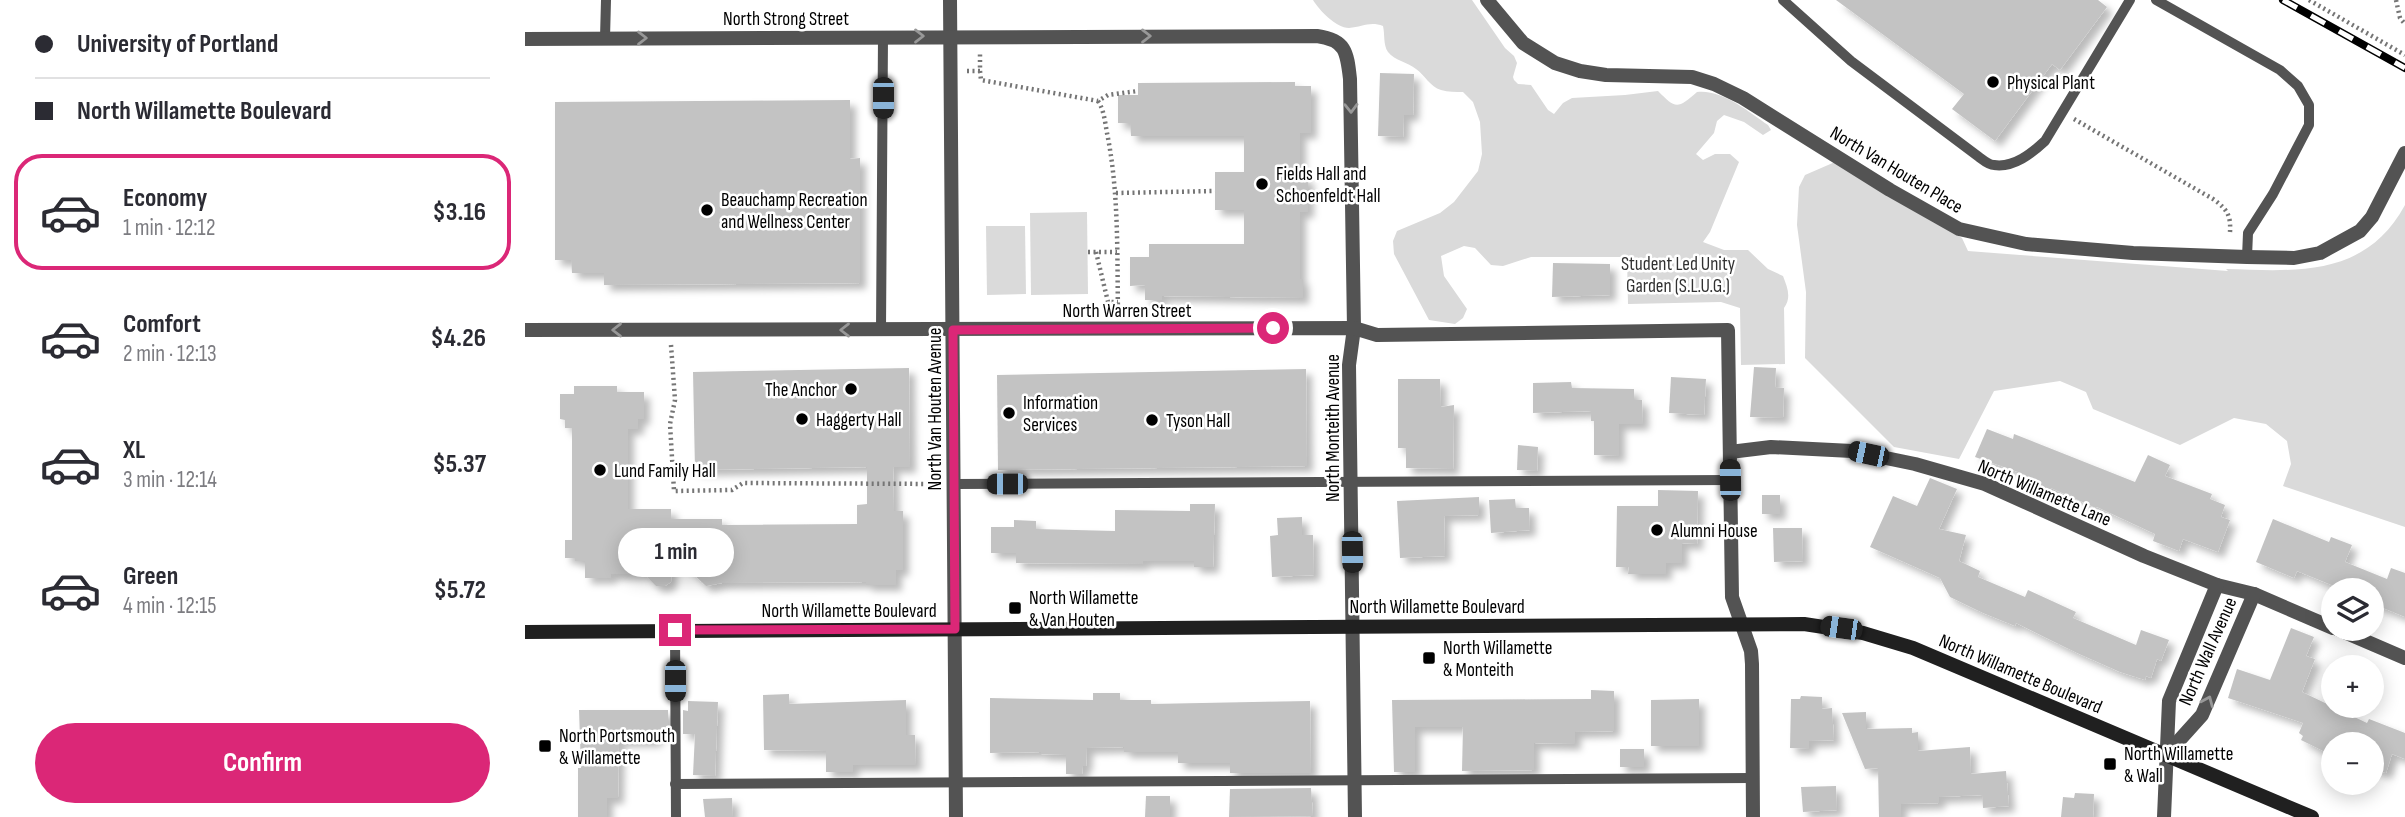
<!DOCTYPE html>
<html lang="en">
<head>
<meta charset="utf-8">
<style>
  :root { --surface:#fff; --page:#f2f2f3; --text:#2b2b33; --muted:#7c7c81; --line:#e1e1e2; --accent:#db2777 }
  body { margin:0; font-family:"Sofia Sans Condensed",sans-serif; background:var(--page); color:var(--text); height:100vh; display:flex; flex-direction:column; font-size:26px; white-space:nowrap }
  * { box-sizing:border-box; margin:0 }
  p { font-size:23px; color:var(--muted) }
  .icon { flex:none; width:38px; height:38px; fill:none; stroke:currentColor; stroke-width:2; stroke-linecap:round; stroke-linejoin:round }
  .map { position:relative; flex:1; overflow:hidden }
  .panel { display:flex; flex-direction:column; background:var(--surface); width:525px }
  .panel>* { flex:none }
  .top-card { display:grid; align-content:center; height:154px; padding:0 35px; background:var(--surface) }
  .fabs { position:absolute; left:1796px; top:578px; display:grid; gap:14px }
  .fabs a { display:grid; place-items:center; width:63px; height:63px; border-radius:50%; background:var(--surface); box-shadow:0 4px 18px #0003; font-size:35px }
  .end { position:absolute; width:32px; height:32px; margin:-16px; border:9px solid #db2777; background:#fff; box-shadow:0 0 0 4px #fff }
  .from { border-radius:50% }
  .bubble { position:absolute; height:49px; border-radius:24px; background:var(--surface); box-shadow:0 4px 18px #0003; font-size:23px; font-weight:700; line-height:49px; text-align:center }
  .car { position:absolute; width:21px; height:42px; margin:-21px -10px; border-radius:9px; box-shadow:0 0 5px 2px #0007; background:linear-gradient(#222 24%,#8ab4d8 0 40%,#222 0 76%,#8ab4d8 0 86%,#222 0) }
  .top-card b { display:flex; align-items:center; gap:24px; height:66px; font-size:26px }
  .top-card b+b { border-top:2px solid var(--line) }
  .top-card i { width:18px; height:18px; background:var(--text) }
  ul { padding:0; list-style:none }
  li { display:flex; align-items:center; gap:21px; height:116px; margin:0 14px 10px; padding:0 21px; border:4px solid transparent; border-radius:28px }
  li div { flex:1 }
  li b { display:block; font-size:26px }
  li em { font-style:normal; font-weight:700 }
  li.selected { border-color:var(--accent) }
  li>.icon { width:63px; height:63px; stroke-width:1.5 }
  .primary-button { display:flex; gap:14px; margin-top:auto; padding:14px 35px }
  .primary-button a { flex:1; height:80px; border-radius:42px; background:var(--accent); color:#fff; font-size:28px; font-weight:700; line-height:80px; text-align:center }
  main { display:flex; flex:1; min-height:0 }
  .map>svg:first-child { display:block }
  .green { fill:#dadada }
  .building { fill:#c3c3c3; filter:url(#shadow) }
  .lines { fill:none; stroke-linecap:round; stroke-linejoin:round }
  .path { stroke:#757575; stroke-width:4.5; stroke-dasharray:2 3.5; stroke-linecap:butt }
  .lane { stroke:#535353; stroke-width:10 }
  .street { stroke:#535353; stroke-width:14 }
  .secondary { stroke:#202020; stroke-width:14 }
  .rail-casing { stroke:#000; stroke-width:8 }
  .rail { stroke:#fff; stroke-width:5; stroke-dasharray:16; stroke-linecap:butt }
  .oneway { stroke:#989898 }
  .route { stroke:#db2777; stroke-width:9 }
  .poi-dot { fill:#000; stroke:#fff; stroke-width:2.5 }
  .labels { text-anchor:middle; stroke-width:5; stroke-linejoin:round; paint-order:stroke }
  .street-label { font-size:19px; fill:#000; stroke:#fff }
  .poi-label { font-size:19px; fill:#000; stroke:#fff; text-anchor:start }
  .park-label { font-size:19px; fill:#313131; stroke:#fff }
</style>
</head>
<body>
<main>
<section class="panel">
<div class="top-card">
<b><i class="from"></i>University of Portland</b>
<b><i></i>North Willamette Boulevard</b>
</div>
<ul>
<li class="selected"><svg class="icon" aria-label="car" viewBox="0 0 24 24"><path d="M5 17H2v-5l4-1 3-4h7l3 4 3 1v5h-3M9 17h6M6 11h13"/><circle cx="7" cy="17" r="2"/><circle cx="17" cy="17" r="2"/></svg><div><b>Economy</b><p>1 min · 12:12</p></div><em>$3.16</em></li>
<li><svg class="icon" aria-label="car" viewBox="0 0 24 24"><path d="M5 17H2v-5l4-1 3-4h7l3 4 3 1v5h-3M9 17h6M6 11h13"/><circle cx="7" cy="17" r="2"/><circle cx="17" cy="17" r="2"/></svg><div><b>Comfort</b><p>2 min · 12:13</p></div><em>$4.26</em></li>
<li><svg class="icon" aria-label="car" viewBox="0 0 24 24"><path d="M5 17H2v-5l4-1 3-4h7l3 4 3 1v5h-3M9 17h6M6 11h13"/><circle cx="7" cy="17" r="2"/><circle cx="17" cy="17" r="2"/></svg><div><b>XL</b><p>3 min · 12:14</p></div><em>$5.37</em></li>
<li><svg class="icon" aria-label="car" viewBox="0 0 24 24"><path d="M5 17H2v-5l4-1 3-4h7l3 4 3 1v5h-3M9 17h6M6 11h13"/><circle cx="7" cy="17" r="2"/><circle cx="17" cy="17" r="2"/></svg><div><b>Green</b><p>4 min · 12:15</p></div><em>$5.72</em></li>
</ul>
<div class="primary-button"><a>Confirm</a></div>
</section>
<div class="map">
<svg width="1880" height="817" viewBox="0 0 1880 817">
  <defs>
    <filter id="shadow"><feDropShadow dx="6" dy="6" stdDeviation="3.5" flood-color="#0004"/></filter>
  </defs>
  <rect width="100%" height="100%" fill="#fff"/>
  <g class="green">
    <path d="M788,0H947L980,48L989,56L992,63L988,77L989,80L993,84L1006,85L1023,110L1029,114L1038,103L1047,98L1100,95L1133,91C1150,108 1152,110 1172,92C1197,89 1224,112 1243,125L1246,130L1238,135L1219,122L1199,115L1192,121L1189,133L1171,154L1178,160L1190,154H1205L1214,162L1185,232L1178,242L1199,250H1223L1243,269L1258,276C1262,287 1267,297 1259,308L1260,364L1216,365L1215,308L1196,302L1103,304L1102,258L1100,257H1006L978,266L966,265L950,248L939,246L916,256L919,276L942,309L938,318L930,324L904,320L869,254L868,241L872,231L915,213L929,202L953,171L957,154L955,122L948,102L938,92C931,92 923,92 916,90C905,87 900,75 891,69C883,62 870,61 863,52C858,45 860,34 858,26C845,21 837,27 824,28C811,28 794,10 788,0Z"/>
    <path d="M1310,162L1437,238L1443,251L1703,271L1701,269C1772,271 1840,278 1880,205V527L1758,486L1766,464L1762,441L1741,424L1709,418L1655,445L1568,409L1561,392L1535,381L1469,391L1434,459L1369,447L1280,358L1281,292L1272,225L1274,187L1280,175Z"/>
    <path d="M562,212L563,294L506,295L505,213Z"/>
    <path d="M461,226H500L501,294L462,295Z"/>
  </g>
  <g class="building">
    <path d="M1311,0H1573L1582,7L1535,70L1527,64L1470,141L1427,109L1439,94Z"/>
    <path d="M855,73L889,74L888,115H879L878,137L853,136Z"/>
    <path d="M770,82V86H786V133H775V177H783V212H775V279H778V298L637,296V300H620V285L605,286V257H624V244H719V210H690V172H719V136H606L605,123H593V95H613V83Z"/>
    <path d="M325,100V159L335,158V283L79,285V273H47L46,260H30V102Z"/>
    <path d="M1028,263L1085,264V295L1027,297Z"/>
    <path d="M1229,367L1251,368L1250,387L1259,388L1258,418L1225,417Z"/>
    <path d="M384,368L385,467H368L369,511H378V570H371V585H341V582L197,583L181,586L147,554L146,582L140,586H131L119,574H86V578H60V561H50V558H40V540H47V428H40V420L35,419V394H49V386H92V392H119V419H113V429H103V509H146V519H197V525L332,524V505L342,504V467L170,470L168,372Z"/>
    <path d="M781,369L782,466L473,470L472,375Z"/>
    <path d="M1146,377L1181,379L1179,415L1144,413Z"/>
    <path d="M873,379H915L916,407L929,405L928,469L881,468V448H873Z"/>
    <path d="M1046,382L1047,388L1109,389V400H1117L1118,424H1094V456L1069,455V421H1066V411L1008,413V383Z"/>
    <path d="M1462,429L1488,439L1489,434L1610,482L1623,455L1645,465L1640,476L1687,494L1685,499L1700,505L1696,517L1705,520L1693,552L1658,539L1654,551L1628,541L1630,534L1572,507L1571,508L1526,488L1524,494L1493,482L1496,473L1450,457Z"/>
    <path d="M993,445L1013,447L1012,471L992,470Z"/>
    <path d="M1405,478L1432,489L1414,529L1441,535L1434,561L1455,571L1453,577L1500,597L1503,590L1551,612L1548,618L1611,645L1616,630L1644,640L1636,661L1632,659L1626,678L1621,676L1620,680L1595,672L1552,653L1491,623L1490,626L1458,613L1425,597L1415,578L1345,547L1368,496L1392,506Z"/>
    <path d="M1133,490L1173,491L1172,544L1157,543V563H1141V574H1103L1104,567H1091L1092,506H1133Z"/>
    <rect x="1237" y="495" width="18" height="19"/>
    <path d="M954,497V515L919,516L920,556L875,558L872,501Z"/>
    <path d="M990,499L991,508H1004L1005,530L966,533L964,500Z"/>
    <path d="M665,504H690L688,567H669V561H618V564L491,563V553H466V527H489V520L511,521V529L590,531V510L665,511Z"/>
    <path d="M777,517V535H788L789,575L747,577L745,536L753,535L752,518Z"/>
    <path d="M1748,519L1804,542L1806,537L1827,545L1820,562L1862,579L1866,568L1880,573V617L1846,603V590H1819L1772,571L1769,578L1731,562Z"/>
    <path d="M1248,528H1277L1278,561L1249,562Z"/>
    <path d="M1766,628L1789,637L1781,656L1790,659L1777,692L1842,723L1844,719L1880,733V759L1867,754L1861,773L1846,768V744H1808L1804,754L1776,740L1778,736L1774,733L1778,723L1703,698L1712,669L1745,680Z"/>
    <path d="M1066,690L1089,691V731L1050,732V744L1009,743V770L937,771L938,727H890V772H869L867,700L1066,699Z"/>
    <path d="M568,693H595V700H626V704L785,701L786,773H705V763H653V752H599V747L562,748L561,766H558L557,774H541V755L516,754V752L465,753V698L568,700Z"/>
    <path d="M264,694V704L381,700V735H390L391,765H328V772H301V751L239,750L238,695Z"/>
    <path d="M1276,696L1297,697V709L1307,708L1309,740L1284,741V749L1265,748L1266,699H1275Z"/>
    <path d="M1174,699V746H1126V700Z"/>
    <path d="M163,701L193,702L190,776L168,775L170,734H158V710L163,711Z"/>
    <path d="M54,710H143V734H131V741H94L93,798H82V817H53V768H56Z"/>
    <path d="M1341,712V729L1387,728V733L1393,732V751L1445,747L1446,774L1481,771L1484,806L1458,808L1457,795L1414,797V803L1376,804V817H1354L1353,768L1340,769L1317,713Z"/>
    <rect x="1095" y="749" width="24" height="18"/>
    <path d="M1311,786L1312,810L1278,812L1276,787Z"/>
    <path d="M786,788L788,816L704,817L705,789Z"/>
    <path d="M1550,793L1569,794L1568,817H1536L1538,797L1549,798Z"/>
    <path d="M621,796H645V817H620Z"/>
    <path d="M207,798L208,817H180L178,799Z"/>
  </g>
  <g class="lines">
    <g class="path">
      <path d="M1784,0L1880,55"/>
      <path d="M1871,0L1875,18L1880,24"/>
      <path d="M442,71H455V54"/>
      <path d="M455,71L456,80L573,101L583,95L613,91"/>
      <path d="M573,101C579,110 580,122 582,133C594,192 592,254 593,314"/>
      <path d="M1549,119L1688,199C1702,209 1706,215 1705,232"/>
      <path d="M591,193L690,191"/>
      <path d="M563,252H592"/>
      <path d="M571,252L583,302H593"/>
      <path d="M146,345L150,400L145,424L149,491L207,490L218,483L414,484"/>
    </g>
    <g class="lane">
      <path d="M1258,0L1326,61L1454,157C1458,160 1464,165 1469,165C1489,168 1507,153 1520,141L1605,0"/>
      <path d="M1631,0L1755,70L1773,86L1784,105V125L1748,194L1723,233L1722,257"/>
      <path d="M80,38L81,0"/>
      <path d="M356,330L358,36"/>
      <path d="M429,484L1205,480"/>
      <path d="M150,630L151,817"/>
      <path d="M150,784L1228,778"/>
    </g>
    <g class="street">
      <path d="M425,0L431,817"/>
      <path d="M962,0L998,43L1030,63L1055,71L1081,75L1167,77L1189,84L1218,98L1365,190L1434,229L1501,244L1608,253L1722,257L1769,258L1795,253L1835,231L1847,217L1880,153"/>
      <path d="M0,39L792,36C821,40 822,52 825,79L829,328L824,365L830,817"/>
      <path d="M0,330L829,328L852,335L1203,330L1207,597L1226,651L1227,664L1228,817"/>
      <path d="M1205,452L1246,447L1327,451L1390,464L1460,484L1619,556L1692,585L1729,594L1808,628"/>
      <path d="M1810,628L1880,658"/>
      <path d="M1641,755L1677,715L1729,594"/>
      <path d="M1639,817L1644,701L1692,585"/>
    </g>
    <path class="secondary" d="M0,632L1279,624L1338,633L1388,648L1787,817"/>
    <g class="rail-casing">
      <path id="rail" d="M1758,0L1880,68"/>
    </g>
    <use href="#rail" class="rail"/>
  </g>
  <defs><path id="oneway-chevron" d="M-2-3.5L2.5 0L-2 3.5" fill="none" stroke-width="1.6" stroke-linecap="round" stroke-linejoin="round" transform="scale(1.75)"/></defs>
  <g class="oneway">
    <use href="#oneway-chevron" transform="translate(394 36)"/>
    <use href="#oneway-chevron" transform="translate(621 36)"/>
    <use href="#oneway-chevron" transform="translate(117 38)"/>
    <use href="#oneway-chevron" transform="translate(826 108) rotate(89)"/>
    <use href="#oneway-chevron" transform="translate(92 330) rotate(180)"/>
    <use href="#oneway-chevron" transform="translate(320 330) rotate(180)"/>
    <use href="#oneway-chevron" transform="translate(1683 701) rotate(-67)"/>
  </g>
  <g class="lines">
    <path class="route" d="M150,630L430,629L428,330L748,328"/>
  </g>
  <g class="poi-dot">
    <circle cx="1468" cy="82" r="7"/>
    <circle cx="737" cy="184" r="7"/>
    <circle cx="182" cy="210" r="7"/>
    <circle cx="326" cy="389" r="7"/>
    <circle cx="484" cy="413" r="7"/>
    <circle cx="277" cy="419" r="7"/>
    <circle cx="627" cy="420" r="7"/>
    <circle cx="75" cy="470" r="7"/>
    <circle cx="1132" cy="530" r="7"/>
    <rect x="483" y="601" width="14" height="14" rx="3.5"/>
    <rect x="897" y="651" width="14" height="14" rx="3.5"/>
    <rect x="13" y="739" width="14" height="14" rx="3.5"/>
    <rect x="1578" y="757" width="14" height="14" rx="3.5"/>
  </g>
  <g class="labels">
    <g class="street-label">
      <text x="261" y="25">North Strong Street</text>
      <text transform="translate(1372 169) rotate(31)" y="7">North Van Houten Place</text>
      <text x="602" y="317">North Warren Street</text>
      <text transform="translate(409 409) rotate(-90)" y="7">North Van Houten Avenue</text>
      <text transform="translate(807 428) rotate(-90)" y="7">North Monteith Avenue</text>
      <text transform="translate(1520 492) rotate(23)" y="7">North Willamette Lane</text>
      <text x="912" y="613">North Willamette Boulevard</text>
      <text x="324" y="617">North Willamette Boulevard</text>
      <text transform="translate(1682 651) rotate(-66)" y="7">North Wall Avenue</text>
      <text transform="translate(1496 673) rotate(23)" y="7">North Willamette Boulevard</text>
    </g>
    <g class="poi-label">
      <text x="1482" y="89">Physical Plant</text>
      <text x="751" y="180">Fields Hall and<tspan x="751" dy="22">Schoenfeldt Hall</tspan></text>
      <text x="196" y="206">Beauchamp Recreation<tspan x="196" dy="22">and Wellness Center</tspan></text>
      <text x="312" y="396" text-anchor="end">The Anchor</text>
      <text x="498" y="409">Information<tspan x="498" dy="22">Services</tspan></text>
      <text x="291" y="426">Haggerty Hall</text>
      <text x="641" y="427">Tyson Hall</text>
      <text x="89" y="477">Lund Family Hall</text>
      <text x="1146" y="537">Alumni House</text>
      <text x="504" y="604">North Willamette<tspan x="504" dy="22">&amp; Van Houten</tspan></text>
      <text x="918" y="654">North Willamette<tspan x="918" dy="22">&amp; Monteith</tspan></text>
      <text x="34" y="742">North Portsmouth<tspan x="34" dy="22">&amp; Willamette</tspan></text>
      <text x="1599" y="760">North Willamette<tspan x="1599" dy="22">&amp; Wall</tspan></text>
    </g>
    <g class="park-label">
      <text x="1153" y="270">Student Led Unity<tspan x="1153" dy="22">Garden (S.L.U.G.)</tspan></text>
    </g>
  </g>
</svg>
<div class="fabs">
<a><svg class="icon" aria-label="layers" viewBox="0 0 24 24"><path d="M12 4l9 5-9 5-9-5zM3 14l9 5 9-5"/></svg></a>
<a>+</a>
<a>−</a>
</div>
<i class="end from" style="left:748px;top:328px"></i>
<i class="end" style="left:150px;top:630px"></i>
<div class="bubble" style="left:93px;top:528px;width:116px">1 min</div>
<i class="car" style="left:358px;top:98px;rotate:180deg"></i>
<i class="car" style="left:1343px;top:454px;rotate:282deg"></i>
<i class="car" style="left:1205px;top:480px;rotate:359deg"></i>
<i class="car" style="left:482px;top:484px;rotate:270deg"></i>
<i class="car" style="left:827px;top:552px;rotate:179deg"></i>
<i class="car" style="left:1316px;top:628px;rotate:278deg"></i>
<i class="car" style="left:150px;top:681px;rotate:180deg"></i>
</div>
</main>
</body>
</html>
